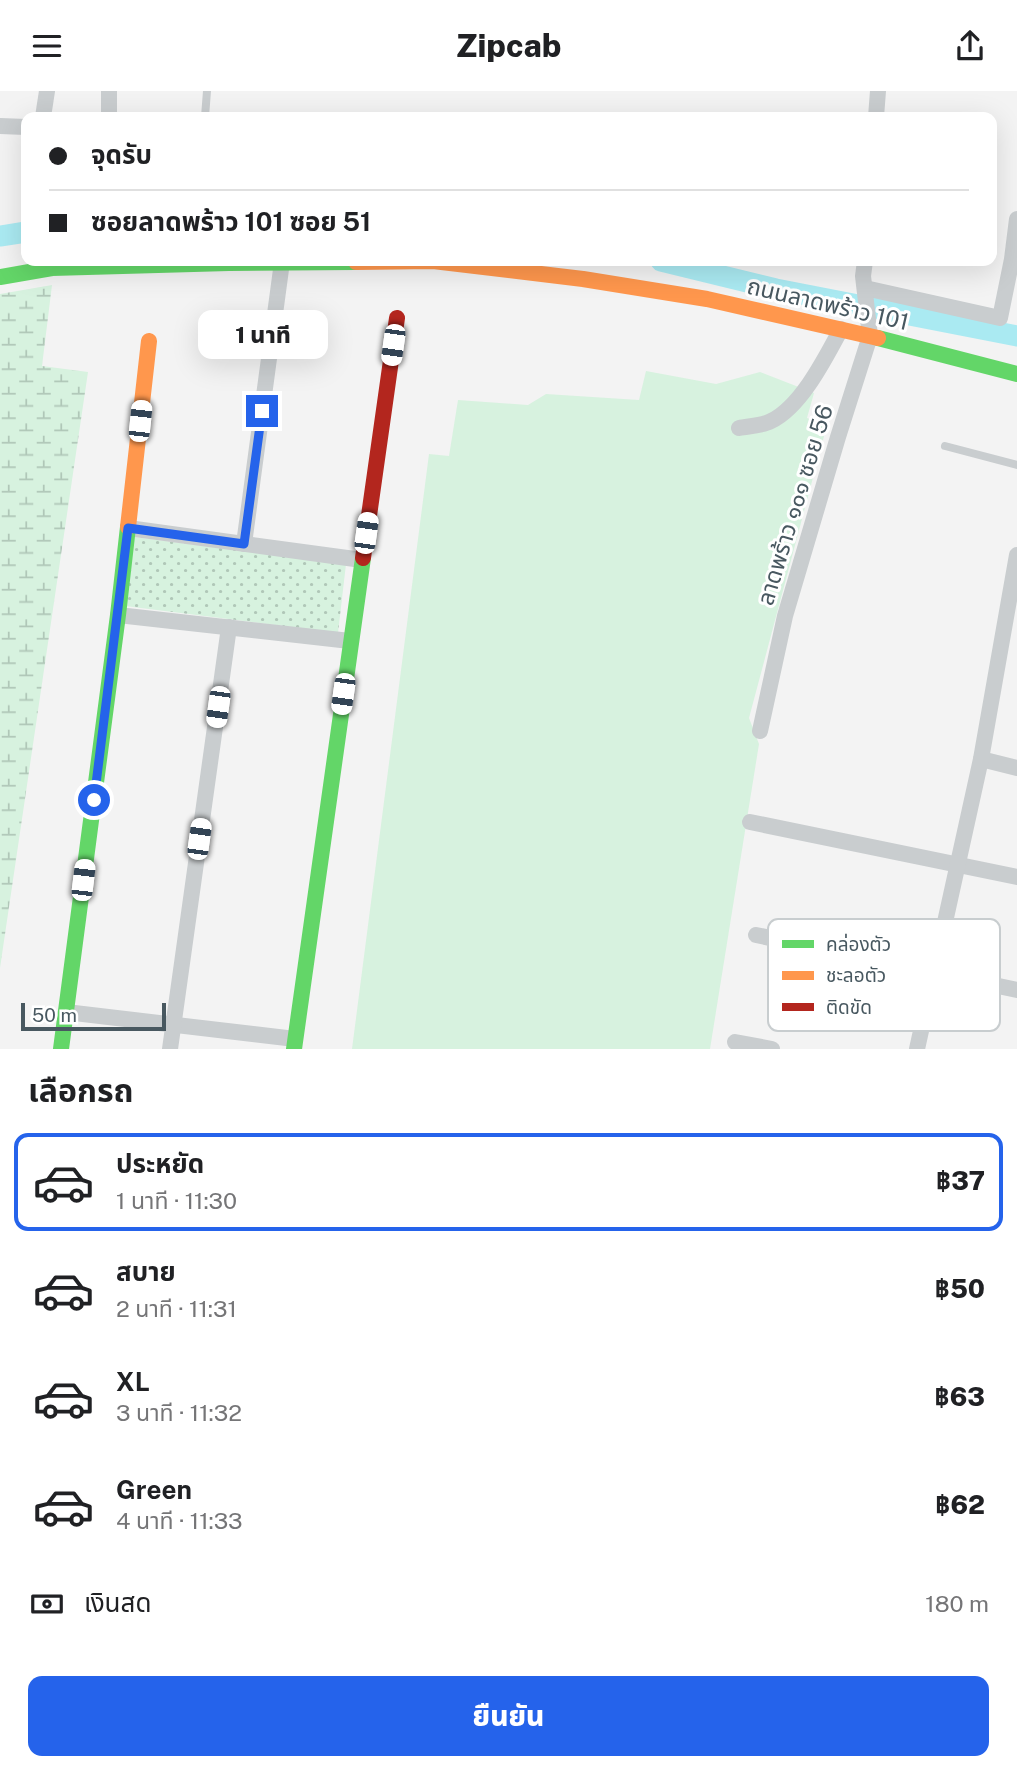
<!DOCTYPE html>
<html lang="th">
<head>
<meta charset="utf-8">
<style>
  :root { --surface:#fff; --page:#f2f2f2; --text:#202124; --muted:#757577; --line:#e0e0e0; --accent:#2563eb }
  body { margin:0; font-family:"Public Sans","Noto Sans Thai",sans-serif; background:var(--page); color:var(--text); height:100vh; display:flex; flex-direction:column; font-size:26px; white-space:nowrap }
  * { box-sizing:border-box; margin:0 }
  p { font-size:23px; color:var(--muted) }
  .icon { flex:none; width:38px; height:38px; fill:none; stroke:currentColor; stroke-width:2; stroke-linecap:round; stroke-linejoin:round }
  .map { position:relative; height:958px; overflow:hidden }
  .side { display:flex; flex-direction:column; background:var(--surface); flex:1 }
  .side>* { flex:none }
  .guide { position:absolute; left:21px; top:21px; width:976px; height:154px; border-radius:14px; box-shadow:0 7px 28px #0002; display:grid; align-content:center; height:154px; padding:0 28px; background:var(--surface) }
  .scale { position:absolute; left:21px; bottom:18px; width:145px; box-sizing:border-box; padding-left:7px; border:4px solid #485860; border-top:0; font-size:19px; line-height:24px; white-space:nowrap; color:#485860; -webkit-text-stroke:5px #fff; paint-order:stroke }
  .end { position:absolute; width:32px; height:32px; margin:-16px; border:9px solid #2563eb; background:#fff; box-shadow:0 0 0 4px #fff }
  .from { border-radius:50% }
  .bubble { position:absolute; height:49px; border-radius:14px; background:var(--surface); box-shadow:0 7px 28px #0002; font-size:23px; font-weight:800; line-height:49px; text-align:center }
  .car { position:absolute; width:21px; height:42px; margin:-21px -10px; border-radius:9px; box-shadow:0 0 5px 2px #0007; background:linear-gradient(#fff 24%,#345 0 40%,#fff 0 76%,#345 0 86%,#fff 0) }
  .guide b { display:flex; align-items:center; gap:24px; height:66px; font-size:26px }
  .guide b+b { border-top:2px solid var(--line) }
  .guide i { width:18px; height:18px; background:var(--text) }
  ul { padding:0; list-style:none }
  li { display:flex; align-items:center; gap:21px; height:98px; margin:0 14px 10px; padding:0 14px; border:4px solid transparent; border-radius:14px }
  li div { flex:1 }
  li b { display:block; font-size:26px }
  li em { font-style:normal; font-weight:800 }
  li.active { border-color:var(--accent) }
  li>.icon { width:63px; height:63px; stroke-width:1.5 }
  h2 { padding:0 28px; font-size:32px; line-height:84px }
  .pay { display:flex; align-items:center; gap:18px; height:77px; padding:0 28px; font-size:26px }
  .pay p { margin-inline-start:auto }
  .button { display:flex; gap:14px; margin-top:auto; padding:14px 28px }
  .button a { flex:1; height:80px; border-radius:14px; background:var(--accent); color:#fff; font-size:28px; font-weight:800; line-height:80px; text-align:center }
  header { display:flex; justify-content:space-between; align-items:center; height:91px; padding:0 28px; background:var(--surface); font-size:32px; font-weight:800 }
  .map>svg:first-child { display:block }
  .grass { fill:#d7f2df }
  .wetland { fill:url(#wetland-marsh) }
  .park { fill:url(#park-dots) }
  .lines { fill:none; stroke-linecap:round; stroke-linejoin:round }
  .canal { stroke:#aaeaf2; stroke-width:21 }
  .lane { stroke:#c9cdcf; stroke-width:8 }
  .street { stroke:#c9cdcf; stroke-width:16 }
  .fast { stroke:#63d668; stroke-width:16 }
  .slow { stroke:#ff974d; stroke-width:16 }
  .jam { stroke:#b3261e; stroke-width:16 }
  .route { stroke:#2563eb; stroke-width:9 }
  .labels { text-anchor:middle; stroke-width:6; stroke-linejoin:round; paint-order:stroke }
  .street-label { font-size:23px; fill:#485860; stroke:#fff }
  .key { fill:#fff; stroke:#c8cdcf; stroke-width:2 }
  .key-label { font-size:19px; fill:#485860 }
</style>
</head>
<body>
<header><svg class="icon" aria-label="menu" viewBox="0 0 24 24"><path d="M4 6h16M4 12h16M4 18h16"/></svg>Zipcab<svg class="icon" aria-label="share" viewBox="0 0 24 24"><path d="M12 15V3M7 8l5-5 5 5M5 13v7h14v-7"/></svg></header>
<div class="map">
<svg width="1017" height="958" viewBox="0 0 1017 958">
  <defs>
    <pattern id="wetland-marsh" width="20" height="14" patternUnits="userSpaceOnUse" patternTransform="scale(1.75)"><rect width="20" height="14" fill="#d7f2df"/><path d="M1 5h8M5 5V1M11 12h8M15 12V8" fill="none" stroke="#b0c7b8"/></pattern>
    <pattern id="park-dots" width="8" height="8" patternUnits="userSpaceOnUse" patternTransform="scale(1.75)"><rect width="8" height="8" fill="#d7f2df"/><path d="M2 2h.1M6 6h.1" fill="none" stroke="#b0c7b8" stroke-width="1.8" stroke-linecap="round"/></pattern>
  </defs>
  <rect width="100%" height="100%" fill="#f3f3f3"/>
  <path class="grass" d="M646,280L716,293L760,281L814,302L807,327L827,334L749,627L759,653L710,958H352L429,363L449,365L458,309L528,314L546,303L639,309Z"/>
  <path class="wetland" d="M52,194L42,275L88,281L0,877V203Z"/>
  <path class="park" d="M134,446L346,473L338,542L125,515Z"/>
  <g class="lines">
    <g class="canal">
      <path d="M0,145L26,141"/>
      <path d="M661,170L776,198L1017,245"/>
    </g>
    <g class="lane">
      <path d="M205,26L207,0"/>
      <path d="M945,355L1017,374"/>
    </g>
    <g class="street">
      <path d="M43,26L47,0"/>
      <path d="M109,26V0"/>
      <path d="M876,26L878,0"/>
      <path d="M0,35L26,36"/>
      <path d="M865,197L1000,227L1012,168L1017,128"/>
      <path d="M739,337C748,335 762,335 771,330C801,316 826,266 841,238"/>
      <path d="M128,437L362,469"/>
      <path d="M244,453L282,171"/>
      <path d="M118,524L350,550"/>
      <path d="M760,640L785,525L838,346L870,245L863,185L865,170"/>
      <path d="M981,668L1017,677"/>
      <path d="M750,731L1017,786"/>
      <path d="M756,844L1017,899"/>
      <path d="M66,921L295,948"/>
      <path d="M735,951L772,958"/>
      <path d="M170,958L229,536"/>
      <path d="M917,958L981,668L1017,464"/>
    </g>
    <g class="fast">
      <path d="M0,186L52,177L229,172L356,171"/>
      <path d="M878,247L1017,283"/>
      <path d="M61,958L118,524L128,436"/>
      <path d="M294,958L363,467"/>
    </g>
    <g class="slow">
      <path d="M356,171L433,170L583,188L707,208L878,247"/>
      <path d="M128,436L149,250"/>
    </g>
    <path class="jam" d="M363,467L397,227"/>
  </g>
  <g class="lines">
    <path class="route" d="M94,709L128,437L244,453L262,320"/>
  </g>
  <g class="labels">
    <g class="street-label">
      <text transform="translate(828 213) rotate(13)" y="8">ถนนลาดพร้าว 101</text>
      <text transform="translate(795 414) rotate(-73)" y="8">ลาดพร้าว ๑๐๑ ซอย 56</text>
    </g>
  </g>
  <rect x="768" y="828" width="232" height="112" rx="10" class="key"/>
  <rect x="782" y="849" width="32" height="8" fill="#63d668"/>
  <rect x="782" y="880" width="32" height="9" fill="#ff974d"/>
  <rect x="782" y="912" width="32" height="8" fill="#b3261e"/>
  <g class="key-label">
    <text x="826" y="860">คล่องตัว</text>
    <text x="826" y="891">ชะลอตัว</text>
    <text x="826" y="923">ติดขัด</text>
  </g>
</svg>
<div class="scale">50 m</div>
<i class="end from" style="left:94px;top:709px"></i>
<i class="end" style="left:262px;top:320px"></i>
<div class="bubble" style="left:198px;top:219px;width:130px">1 นาที</div>
<i class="car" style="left:393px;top:254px;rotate:188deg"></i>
<i class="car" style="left:140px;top:330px;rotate:6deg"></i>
<i class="car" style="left:366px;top:442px;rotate:8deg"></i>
<i class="car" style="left:343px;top:603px;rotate:188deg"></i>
<i class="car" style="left:218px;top:616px;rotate:188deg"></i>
<i class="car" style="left:199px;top:748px;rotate:8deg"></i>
<i class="car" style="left:83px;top:789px;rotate:7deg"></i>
<div class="guide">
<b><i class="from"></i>จุดรับ</b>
<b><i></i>ซอยลาดพร้าว 101 ซอย 51</b>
</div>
</div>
<section class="side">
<h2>เลือกรถ</h2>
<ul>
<li class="active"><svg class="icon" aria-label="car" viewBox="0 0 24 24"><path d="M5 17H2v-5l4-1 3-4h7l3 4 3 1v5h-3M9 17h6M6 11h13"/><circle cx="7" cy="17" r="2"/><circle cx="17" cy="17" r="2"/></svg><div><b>ประหยัด</b><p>1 นาที · 11:30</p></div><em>฿37</em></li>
<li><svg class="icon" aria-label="car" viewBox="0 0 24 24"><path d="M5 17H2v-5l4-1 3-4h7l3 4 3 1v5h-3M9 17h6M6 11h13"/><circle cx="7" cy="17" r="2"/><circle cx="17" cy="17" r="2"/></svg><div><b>สบาย</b><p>2 นาที · 11:31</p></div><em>฿50</em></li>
<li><svg class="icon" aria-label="car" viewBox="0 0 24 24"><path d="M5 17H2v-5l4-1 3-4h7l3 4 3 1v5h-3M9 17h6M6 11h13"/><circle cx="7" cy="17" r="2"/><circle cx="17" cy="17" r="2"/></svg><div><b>XL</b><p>3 นาที · 11:32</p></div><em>฿63</em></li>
<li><svg class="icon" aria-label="car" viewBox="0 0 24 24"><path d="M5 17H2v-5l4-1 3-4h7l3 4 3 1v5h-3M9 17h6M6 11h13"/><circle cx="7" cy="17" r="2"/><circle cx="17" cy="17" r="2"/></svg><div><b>Green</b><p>4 นาที · 11:33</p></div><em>฿62</em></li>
</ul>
<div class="pay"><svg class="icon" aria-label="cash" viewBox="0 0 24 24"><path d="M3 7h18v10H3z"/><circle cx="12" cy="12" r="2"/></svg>เงินสด<p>180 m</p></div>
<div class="button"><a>ยืนยัน</a></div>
</section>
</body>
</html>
